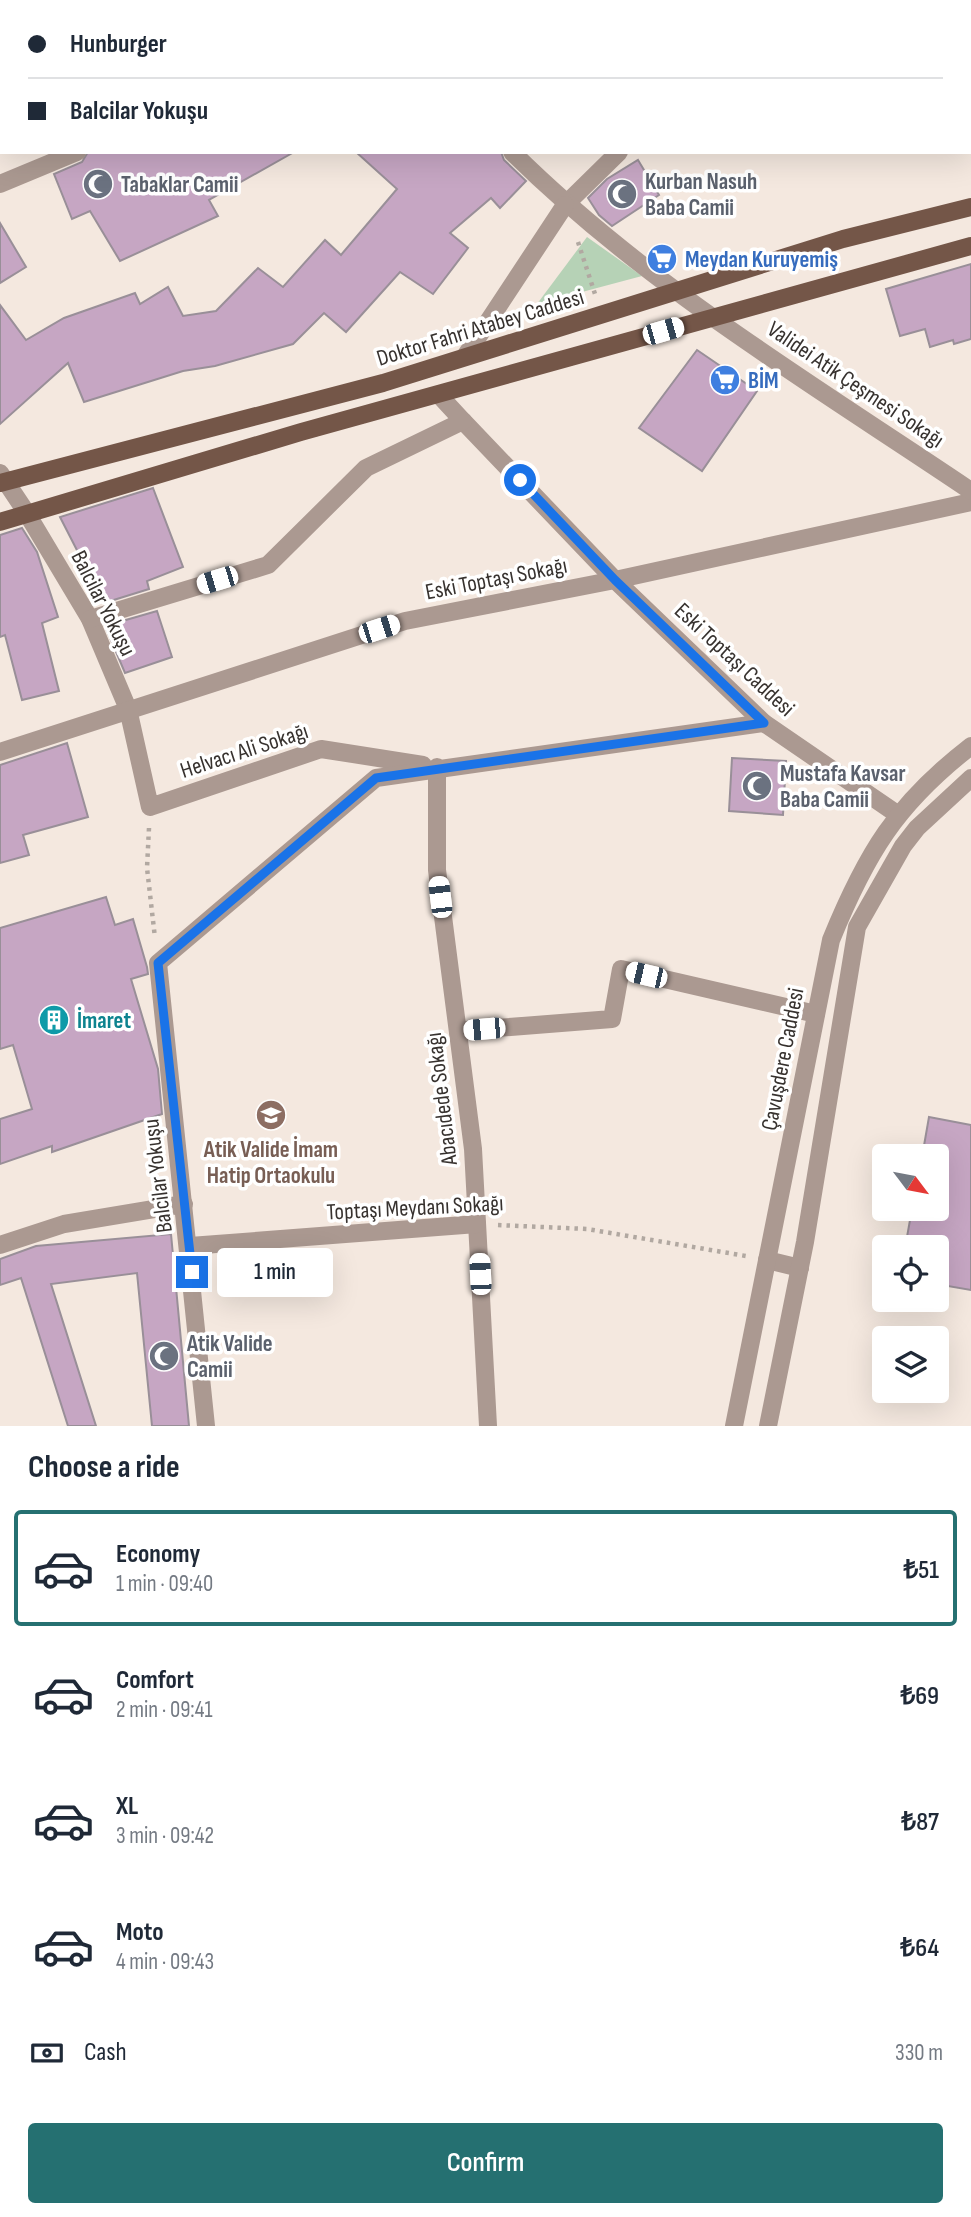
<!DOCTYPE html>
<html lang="en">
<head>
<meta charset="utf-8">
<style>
  :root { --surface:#fff; --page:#f6f6f7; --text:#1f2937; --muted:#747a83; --line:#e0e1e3; --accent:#257071 }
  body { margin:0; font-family:"Sofia Sans Condensed",sans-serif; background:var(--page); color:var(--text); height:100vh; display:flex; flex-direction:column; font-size:26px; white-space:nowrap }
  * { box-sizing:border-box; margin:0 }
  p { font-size:23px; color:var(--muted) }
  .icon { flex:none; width:38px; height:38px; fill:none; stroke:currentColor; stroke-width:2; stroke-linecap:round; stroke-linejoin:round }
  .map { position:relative; height:1426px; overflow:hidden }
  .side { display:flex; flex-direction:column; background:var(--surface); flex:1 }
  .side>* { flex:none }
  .hud { position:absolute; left:0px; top:0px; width:971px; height:154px; box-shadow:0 7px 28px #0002; display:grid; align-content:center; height:154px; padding:0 28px; background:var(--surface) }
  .needle { width:46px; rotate:122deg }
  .controls { position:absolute; left:872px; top:1144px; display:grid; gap:14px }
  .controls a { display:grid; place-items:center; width:77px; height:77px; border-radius:7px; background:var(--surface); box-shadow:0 7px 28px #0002; font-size:35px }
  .end { position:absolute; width:32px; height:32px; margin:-16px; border:9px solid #1a73e8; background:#fff; box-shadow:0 0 0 4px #fff }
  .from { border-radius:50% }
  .bubble { position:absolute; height:49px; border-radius:7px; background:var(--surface); box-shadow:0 7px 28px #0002; font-size:23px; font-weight:600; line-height:49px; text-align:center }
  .car { position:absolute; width:21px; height:42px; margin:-21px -10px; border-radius:9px; box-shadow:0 0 5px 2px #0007; background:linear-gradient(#fff 24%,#345 0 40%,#fff 0 76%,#345 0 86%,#fff 0) }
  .hud b { display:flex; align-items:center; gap:24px; height:66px; font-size:26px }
  .hud b+b { border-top:2px solid var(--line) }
  .hud i { width:18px; height:18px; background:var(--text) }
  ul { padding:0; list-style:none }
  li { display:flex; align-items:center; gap:21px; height:116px; margin:0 14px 10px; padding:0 14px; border:4px solid transparent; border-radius:7px }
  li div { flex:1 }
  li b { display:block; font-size:26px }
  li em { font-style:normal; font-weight:600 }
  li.active { border-color:var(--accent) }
  li>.icon { width:63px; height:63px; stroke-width:1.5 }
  h2 { padding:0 28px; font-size:32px; line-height:84px }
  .pay { display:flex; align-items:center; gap:18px; height:77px; padding:0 28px; font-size:26px }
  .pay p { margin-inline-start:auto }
  .cta { display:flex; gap:14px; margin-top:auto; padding:14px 28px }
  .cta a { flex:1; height:80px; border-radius:7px; background:var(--accent); color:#fff; font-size:28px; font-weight:600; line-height:80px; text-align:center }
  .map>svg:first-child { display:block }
  .green { fill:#b6d2b6 }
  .building { fill:#c6a6c3; stroke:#998f98; stroke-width:2 }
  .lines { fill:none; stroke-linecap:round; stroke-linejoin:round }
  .path { stroke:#b1a8a1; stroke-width:4.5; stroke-dasharray:3.5 5; stroke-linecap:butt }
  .minor { stroke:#ab9991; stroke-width:18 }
  .tertiary { stroke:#ab9991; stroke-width:18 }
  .primary { stroke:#745648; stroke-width:18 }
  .route { stroke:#1a73e8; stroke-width:9 }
  .labels { text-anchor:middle; stroke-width:7; stroke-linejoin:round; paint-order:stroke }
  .worship-label { font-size:23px; font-weight:bold; fill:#5b616d; stroke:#fff; text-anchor:start }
  .shop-label { font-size:23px; font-weight:bold; fill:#366cbe; stroke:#fff; text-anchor:start }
  .street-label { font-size:23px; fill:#37322f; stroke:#fff }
  .culture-label { font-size:23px; font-weight:bold; fill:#0d838f; stroke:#fff; text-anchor:start }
  .education-label { font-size:23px; font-weight:bold; fill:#785e54; stroke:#fff }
</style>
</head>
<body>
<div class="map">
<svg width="971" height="1426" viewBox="0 0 971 1426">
  <rect width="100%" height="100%" fill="#f4e8df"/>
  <path class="green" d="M587,237L642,276L537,304Z"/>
  <g class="building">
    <path d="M88,152H294L209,200L218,216L120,261L90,211L72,219L54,174L82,162Z"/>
    <path d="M356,152H501L504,160L526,181L500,208L491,198L450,233L468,248L433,294L400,272L346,332L324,313L293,344L215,366L183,371L84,402L68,363L0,424V305L26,340L64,318L135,293L140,304L168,287L183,316L216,311L258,268L283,287L325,240L341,255L397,189Z"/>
    <path d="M638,160L659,195L612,226L599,215L588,198L607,179Z"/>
    <path d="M0,223L26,267L0,283Z"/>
    <path d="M971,264V339L954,344L953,340L930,347L925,329L900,336L886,289Z"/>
    <path d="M697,350L757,391L702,471L639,428Z"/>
    <path d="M153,488L183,567L147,581L149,589L104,603L60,517Z"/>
    <path d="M22,528L37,552L58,617L42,623L59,691L22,700L5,635L0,637V535Z"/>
    <path d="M157,611L172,657L125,673L105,626Z"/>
    <path d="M67,743L88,817L23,835L29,855L0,863V765Z"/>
    <path d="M732,758L786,761L783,815L729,811Z"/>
    <path d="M106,897L115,925L133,919L147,967L148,974L131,979L158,1069L162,1114L52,1152V1146L0,1164V1119L32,1109L13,1045L0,1049V928Z"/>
    <path d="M929,1117L971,1125V1290L936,1284V1248H905L912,1209H936V1157H922Z"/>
    <path d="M171,1234L189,1426H152L137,1273L51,1284L96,1426H68L21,1278L0,1285V1259L36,1246Z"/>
  </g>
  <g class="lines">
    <g class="path">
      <path d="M578,242L595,294"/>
      <path d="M149,828L147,868L155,938"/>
      <path d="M498,1225L587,1229L746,1256"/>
    </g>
    <g class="minor">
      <path d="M642,2V0"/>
      <path d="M0,184L77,152"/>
      <path d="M565,205L619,152"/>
      <path d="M463,421L615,580L764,723L897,814"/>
      <path d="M26,512L90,619L128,709L150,807L321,749L423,765"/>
      <path d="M90,619L268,565L366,468L463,421L439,395"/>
      <path d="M0,752L405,621L615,580L971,502"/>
      <path d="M437,767V870L473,1149L488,1426"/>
      <path d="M458,1031L612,1019L621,969L816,1014"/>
      <path d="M190,1246L477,1224"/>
      <path d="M206,1426L158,963L376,778L764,723"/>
    </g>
    <g class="tertiary">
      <path d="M359,0L361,2"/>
      <path d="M512,152C647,286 814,385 971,491"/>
      <path d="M466,355L565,205"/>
      <path d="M0,473L26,512"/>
      <path d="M0,1245L64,1224L184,1204"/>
      <path d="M767,1260L800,1268"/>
      <path d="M734,1426L831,940C866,854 896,804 971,746"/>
      <path d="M768,1426L805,1242L857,927L903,846L917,828L971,778"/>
    </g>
    <g class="primary">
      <path d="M0,483L383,383L843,239L971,207"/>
      <path d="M0,522L301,432L971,246"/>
    </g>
  </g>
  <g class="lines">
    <path class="route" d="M192,1272L158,963L376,778L764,723L615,580L520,480"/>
  </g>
  <defs>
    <g id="mosque-disc" transform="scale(1.575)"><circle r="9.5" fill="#6b7280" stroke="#fff"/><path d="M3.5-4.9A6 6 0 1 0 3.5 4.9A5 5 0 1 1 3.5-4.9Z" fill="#fff"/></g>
    <g id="supermarket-disc" transform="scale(1.575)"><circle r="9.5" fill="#3f7fe0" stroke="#fff"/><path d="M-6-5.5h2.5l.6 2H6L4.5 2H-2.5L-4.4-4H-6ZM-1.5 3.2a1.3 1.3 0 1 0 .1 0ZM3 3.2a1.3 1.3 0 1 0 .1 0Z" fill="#fff"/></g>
    <g id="building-disc" transform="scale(1.575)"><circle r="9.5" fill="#0f9aa8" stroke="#fff"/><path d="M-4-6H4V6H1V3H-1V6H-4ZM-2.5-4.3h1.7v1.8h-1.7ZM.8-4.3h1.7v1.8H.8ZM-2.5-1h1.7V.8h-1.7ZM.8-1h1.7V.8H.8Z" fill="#fff"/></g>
    <g id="school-disc" transform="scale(1.575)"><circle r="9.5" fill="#8d6e63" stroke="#fff"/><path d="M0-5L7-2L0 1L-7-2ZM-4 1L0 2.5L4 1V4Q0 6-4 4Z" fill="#fff"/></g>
  </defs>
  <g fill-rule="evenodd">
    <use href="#mosque-disc" x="98" y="184"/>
    <use href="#mosque-disc" x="622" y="194"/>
    <use href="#supermarket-disc" x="662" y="259"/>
    <use href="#supermarket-disc" x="725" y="380"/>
    <use href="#mosque-disc" x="757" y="786"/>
    <use href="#building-disc" x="54" y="1020"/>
    <use href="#school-disc" x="271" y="1115"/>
    <use href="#mosque-disc" x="164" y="1356"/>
  </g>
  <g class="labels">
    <g class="worship-label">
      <text x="645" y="189">Kurban Nasuh<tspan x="645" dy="26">Baba Camii</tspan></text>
      <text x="121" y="192">Tabaklar Camii</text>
      <text x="780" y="781">Mustafa Kavsar<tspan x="780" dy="26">Baba Camii</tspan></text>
      <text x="187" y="1351">Atik Valide<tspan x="187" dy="26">Camii</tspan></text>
    </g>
    <g class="shop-label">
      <text x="685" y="267">Meydan Kuruyemiş</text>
      <text x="748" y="388">BİM</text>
    </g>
    <g class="street-label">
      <text transform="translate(480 327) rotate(-17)" y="8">Doktor Fahri Atabey Caddesi</text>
      <text transform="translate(856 384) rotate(34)" y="8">Validei Atik Çeşmesi Sokağı</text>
      <text transform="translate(496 578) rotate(-11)" y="8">Eski Toptaşı Sokağı</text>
      <text transform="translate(104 603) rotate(63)" y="8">Balcilar Yokuşu</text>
      <text transform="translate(735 659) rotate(43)" y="8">Eski Toptaşı Caddesi</text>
      <text transform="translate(244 750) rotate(-18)" y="8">Helvacı Ali Sokağı</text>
      <text transform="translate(782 1059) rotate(-79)" y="8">Çavuşdere Caddesi</text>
      <text transform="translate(441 1099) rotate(-97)" y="8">Abacıdede Sokağı</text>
      <text transform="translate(157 1176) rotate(-97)" y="8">Balcilar Yokuşu</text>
      <text transform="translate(415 1207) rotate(-3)" y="8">Toptaşı Meydanı Sokağı</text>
    </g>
    <g class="culture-label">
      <text x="77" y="1028">İmaret</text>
    </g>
    <g class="education-label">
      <text x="271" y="1157">Atik Valide İmam<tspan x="271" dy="26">Hatip Ortaokulu</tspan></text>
    </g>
  </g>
</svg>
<div class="controls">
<a><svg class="needle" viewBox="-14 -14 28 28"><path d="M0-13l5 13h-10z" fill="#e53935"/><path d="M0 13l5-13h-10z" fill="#747a83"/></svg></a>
<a><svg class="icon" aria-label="locate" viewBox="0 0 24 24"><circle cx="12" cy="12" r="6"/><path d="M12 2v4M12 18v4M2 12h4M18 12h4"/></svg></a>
<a><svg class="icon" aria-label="layers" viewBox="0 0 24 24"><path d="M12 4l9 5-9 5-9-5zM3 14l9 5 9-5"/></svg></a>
</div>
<i class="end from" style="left:520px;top:480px"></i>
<i class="end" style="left:192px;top:1272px"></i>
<div class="bubble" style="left:217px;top:1248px;width:116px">1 min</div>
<i class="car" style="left:663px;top:331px;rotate:74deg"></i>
<i class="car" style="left:217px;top:580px;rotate:253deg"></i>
<i class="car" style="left:379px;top:629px;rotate:72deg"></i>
<i class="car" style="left:440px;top:897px;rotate:353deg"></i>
<i class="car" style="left:646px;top:975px;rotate:283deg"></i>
<i class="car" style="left:484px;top:1029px;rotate:265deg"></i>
<i class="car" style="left:480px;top:1274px;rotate:357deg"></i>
<div class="hud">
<b><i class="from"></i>Hunburger</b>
<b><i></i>Balcilar Yokuşu</b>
</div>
</div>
<section class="side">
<h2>Choose a ride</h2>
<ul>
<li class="active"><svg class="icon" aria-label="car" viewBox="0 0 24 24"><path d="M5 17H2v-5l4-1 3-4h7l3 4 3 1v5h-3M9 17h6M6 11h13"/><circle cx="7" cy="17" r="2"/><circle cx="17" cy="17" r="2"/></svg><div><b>Economy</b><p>1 min · 09:40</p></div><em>₺51</em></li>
<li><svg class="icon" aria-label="car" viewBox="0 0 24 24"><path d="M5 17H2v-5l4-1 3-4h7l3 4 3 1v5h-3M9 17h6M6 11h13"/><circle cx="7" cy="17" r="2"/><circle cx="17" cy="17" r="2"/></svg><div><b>Comfort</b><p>2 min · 09:41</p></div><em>₺69</em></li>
<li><svg class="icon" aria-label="car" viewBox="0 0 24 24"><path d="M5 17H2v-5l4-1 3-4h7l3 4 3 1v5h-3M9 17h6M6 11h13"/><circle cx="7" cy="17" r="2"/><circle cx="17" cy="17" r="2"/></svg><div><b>XL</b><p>3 min · 09:42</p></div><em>₺87</em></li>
<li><svg class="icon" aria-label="car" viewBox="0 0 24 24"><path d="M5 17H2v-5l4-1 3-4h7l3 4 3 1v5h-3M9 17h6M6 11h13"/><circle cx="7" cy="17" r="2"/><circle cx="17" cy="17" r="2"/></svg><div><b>Moto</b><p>4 min · 09:43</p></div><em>₺64</em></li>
</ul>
<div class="pay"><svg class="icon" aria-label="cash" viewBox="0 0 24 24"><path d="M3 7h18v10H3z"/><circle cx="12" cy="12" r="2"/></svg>Cash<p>330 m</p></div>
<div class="cta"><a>Confirm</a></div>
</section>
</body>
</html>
